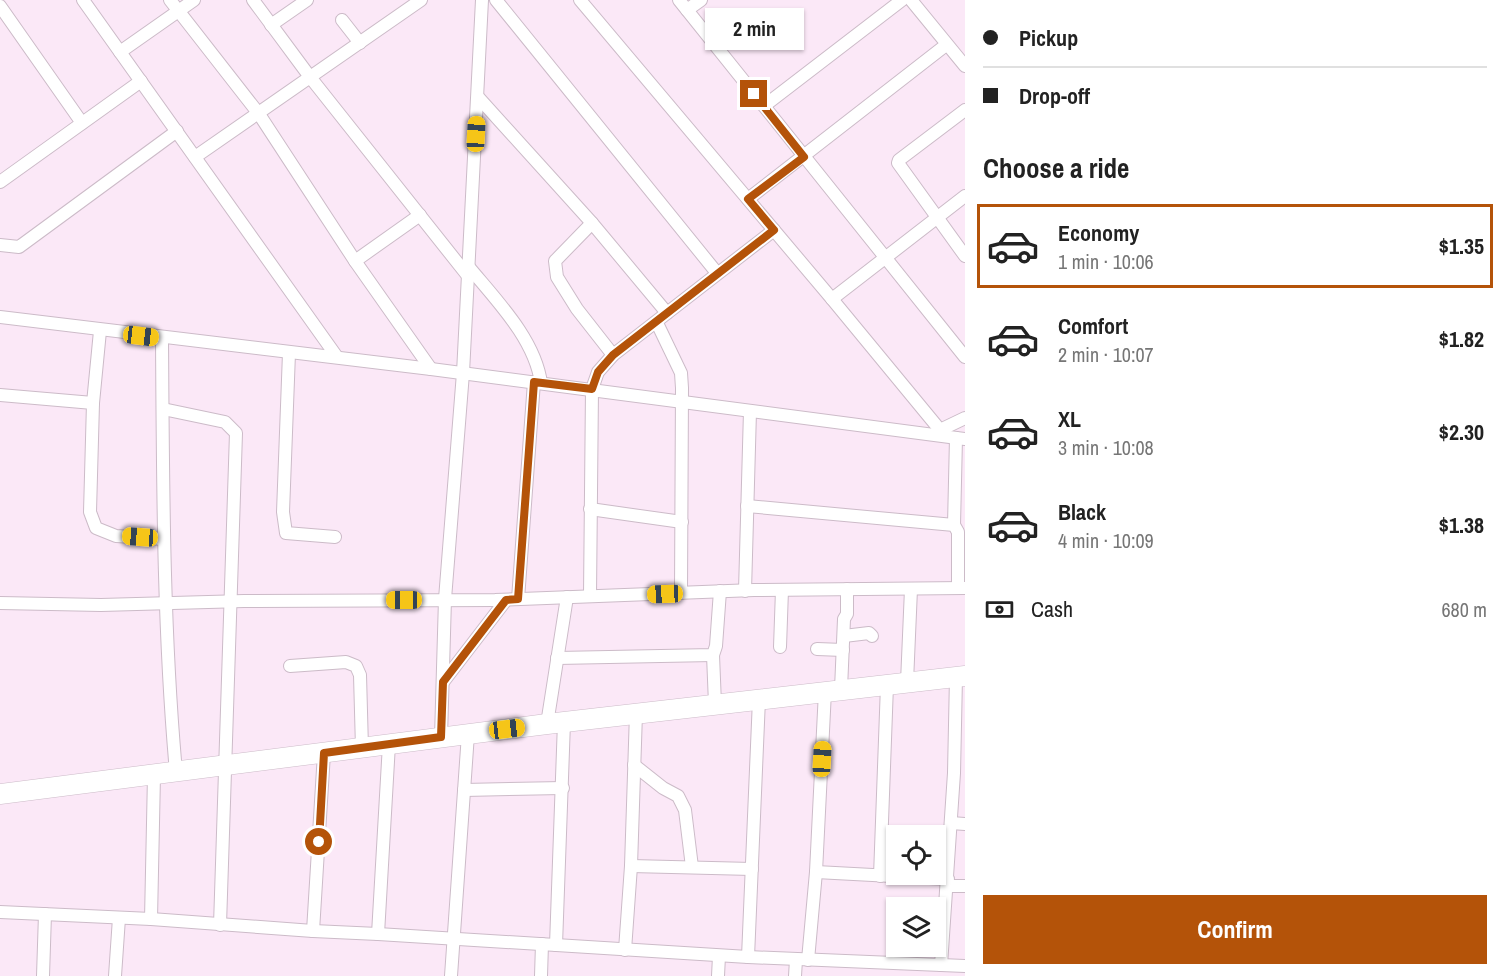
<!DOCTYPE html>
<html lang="en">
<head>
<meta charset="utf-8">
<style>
  :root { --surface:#fff; --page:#f2f2f2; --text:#222; --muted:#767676; --line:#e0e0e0; --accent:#b45309 }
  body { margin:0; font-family:"Archivo Narrow",sans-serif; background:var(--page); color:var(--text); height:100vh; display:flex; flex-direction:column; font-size:22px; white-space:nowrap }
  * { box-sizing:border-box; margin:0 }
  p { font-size:20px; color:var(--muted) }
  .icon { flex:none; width:33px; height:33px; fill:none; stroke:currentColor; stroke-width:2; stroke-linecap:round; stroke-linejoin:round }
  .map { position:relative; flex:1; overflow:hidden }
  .details { display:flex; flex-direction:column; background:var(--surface); width:540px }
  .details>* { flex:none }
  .hud { display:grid; align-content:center; height:132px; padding:0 18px; background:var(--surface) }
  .tools { position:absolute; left:886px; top:825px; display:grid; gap:12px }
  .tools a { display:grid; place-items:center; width:60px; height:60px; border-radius:0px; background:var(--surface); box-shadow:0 2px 4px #0004; font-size:30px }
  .end { position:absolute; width:27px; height:27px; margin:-14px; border:8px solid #b45309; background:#fff; box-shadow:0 0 0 3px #fff }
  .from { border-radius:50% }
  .bubble { position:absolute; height:42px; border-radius:0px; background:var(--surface); box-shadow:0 2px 4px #0004; font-size:20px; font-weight:700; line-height:42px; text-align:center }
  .car { position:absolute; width:18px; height:36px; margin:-18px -9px; border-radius:8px; box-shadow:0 0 4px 2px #0007; background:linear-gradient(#f5c518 24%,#345 0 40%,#f5c518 0 76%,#345 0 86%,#f5c518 0) }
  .hud b { display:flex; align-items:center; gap:21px; height:57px; font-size:22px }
  .hud b+b { border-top:2px solid var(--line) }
  .hud i { width:15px; height:15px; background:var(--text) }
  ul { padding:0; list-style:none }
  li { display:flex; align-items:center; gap:18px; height:84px; margin:0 12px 9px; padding:0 6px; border:3px solid transparent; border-radius:0px }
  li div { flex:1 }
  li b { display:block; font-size:22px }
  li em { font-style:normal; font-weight:700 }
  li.on { border-color:var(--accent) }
  li>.icon { width:54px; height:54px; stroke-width:1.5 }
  h2 { padding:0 18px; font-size:27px; line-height:72px }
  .pay { display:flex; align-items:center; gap:15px; height:66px; padding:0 18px; font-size:22px }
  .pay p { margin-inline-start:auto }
  .button { display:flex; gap:12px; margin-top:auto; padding:12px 18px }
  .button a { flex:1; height:69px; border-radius:0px; background:var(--accent); color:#fff; font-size:24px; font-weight:700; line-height:69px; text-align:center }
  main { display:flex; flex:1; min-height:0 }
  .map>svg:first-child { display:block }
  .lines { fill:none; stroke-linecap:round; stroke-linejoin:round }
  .minor-casing { stroke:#ccbbc8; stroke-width:14 }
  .primary-casing { stroke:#ccbbc8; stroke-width:21 }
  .minor { stroke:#fff; stroke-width:12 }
  .primary { stroke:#fff; stroke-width:20 }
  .route { stroke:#b45309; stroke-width:8 }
</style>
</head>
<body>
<main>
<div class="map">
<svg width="965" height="976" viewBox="0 0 965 976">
  <rect width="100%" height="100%" fill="#fbe8f7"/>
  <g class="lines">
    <g class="minor-casing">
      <g id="minor">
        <path d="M83,0L337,357"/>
        <path d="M170,0L259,114L355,261L431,369"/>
        <path d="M253,0L310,77L468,276"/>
        <path d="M496,0L717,273"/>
        <path d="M580,0L832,299L945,436"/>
        <path d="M679,0L965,357"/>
        <path d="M911,0L965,66"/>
        <path d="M0,6L82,123"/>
        <path d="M687,10L701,0"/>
        <path d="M342,20L360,43"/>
        <path d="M271,25L307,0"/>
        <path d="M120,52L194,0"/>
        <path d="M478,97L592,223L667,313"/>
        <path d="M764,106L902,0"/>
        <path d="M965,110L899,160L898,163L965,256"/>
        <path d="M195,157L421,0"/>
        <path d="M0,182L141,81"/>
        <path d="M748,199L946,45"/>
        <path d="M592,223L555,261L557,277L577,309L613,355"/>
        <path d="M0,245L19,247L177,131"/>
        <path d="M355,261L420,215"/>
        <path d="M468,266C496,300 535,339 541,383"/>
        <path d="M832,299L965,196"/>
        <path d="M0,317L431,369L965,439"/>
        <path d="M657,323L681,373L682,388L681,593"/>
        <path d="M100,331L93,403L90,512L96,528L116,536L164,539"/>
        <path d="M162,338C163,483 163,628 176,772"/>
        <path d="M289,353L283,512L286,533L335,537"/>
        <path d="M0,395L93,403"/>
        <path d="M163,409L225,422L236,433L220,925"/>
        <path d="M940,430L965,418"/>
        <path d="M747,506L954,525L958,532V588"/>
        <path d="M590,509L682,522"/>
        <path d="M954,525L956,438"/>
        <path d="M745,591L750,411"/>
        <path d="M590,596L592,389L598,372L613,355L774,230"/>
        <path d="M518,599L534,382"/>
        <path d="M0,603L101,605L244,601L495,600L754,590L965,588"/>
        <path d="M844,636L869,633L872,636"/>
        <path d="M780,647L782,590"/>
        <path d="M817,649L843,650"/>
        <path d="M713,655L715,704"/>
        <path d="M557,658L713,655L716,646L720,591"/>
        <path d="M290,666L346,662L356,666L360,675L362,748"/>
        <path d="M443,682L506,600"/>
        <path d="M907,682L911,589"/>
        <path d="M841,689L844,619L847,614V589"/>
        <path d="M547,724L567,597"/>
        <path d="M441,737L445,599L463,373L482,0"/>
        <path d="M634,765L663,788L678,796L685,810L692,867"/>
        <path d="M464,790L563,788"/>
        <path d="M951,823L965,824"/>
        <path d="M631,866L752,869"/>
        <path d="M816,872L948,879"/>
        <path d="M880,876L887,685"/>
        <path d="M948,886H965"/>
        <path d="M0,912L151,919L313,931L378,934L748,957L965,966"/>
        <path d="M151,919L154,775"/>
        <path d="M313,931L324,753"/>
        <path d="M378,934L389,744"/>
        <path d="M556,945L564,722"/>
        <path d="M625,950L631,866L636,713"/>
        <path d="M748,957L759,699"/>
        <path d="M808,960L816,872L825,691"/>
        <path d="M941,965L954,773L956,677"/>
        <path d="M43,976L45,914"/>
        <path d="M115,976L119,918"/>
        <path d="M451,976L468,734"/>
        <path d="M541,976L542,944"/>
        <path d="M718,976L719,956"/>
        <path d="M795,976L796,960"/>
      </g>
    </g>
    <g class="primary-casing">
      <path id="primary" d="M0,794L547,724L965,676"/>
    </g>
    <use href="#minor" class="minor"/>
    <use href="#primary" class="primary"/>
  </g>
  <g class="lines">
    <path class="route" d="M319,842L324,753L441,737L443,682L506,600L518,599L534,382L592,389L598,372L613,355L774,230L748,199L804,157L754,94"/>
  </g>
</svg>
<div class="tools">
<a><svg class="icon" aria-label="locate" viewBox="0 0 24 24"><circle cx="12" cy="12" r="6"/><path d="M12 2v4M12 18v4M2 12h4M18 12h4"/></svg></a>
<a><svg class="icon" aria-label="layers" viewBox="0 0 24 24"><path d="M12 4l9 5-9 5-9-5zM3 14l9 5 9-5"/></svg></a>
</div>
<i class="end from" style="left:319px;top:842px"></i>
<i class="end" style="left:754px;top:94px"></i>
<div class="bubble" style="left:705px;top:8px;width:99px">2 min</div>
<i class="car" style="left:476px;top:134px;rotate:3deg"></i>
<i class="car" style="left:141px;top:336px;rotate:97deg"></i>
<i class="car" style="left:140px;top:537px;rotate:274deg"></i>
<i class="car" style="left:665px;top:594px;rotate:268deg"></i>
<i class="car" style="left:404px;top:600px;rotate:270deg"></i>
<i class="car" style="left:507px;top:729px;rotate:83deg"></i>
<i class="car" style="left:822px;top:759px;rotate:3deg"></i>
</div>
<section class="details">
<div class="hud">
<b><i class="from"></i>Pickup</b>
<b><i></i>Drop-off</b>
</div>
<h2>Choose a ride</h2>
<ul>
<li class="on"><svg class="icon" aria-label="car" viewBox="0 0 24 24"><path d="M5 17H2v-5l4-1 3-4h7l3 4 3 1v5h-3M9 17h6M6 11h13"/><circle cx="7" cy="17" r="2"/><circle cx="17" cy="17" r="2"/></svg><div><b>Economy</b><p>1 min · 10:06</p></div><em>$1.35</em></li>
<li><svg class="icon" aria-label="car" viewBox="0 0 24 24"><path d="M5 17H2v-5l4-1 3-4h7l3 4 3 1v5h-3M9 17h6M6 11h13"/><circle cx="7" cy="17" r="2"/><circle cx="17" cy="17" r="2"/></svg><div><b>Comfort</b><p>2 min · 10:07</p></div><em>$1.82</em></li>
<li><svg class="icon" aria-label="car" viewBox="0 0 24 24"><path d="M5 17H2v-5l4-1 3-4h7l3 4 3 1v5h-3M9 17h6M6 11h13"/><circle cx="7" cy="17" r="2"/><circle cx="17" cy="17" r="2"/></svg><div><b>XL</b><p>3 min · 10:08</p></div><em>$2.30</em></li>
<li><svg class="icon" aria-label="car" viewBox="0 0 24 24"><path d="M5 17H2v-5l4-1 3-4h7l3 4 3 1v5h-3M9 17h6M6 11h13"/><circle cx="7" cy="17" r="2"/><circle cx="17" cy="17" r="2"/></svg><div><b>Black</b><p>4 min · 10:09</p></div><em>$1.38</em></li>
</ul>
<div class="pay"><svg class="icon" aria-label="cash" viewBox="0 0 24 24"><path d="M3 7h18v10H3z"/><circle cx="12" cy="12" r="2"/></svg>Cash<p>680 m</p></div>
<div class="button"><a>Confirm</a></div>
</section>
</main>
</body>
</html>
